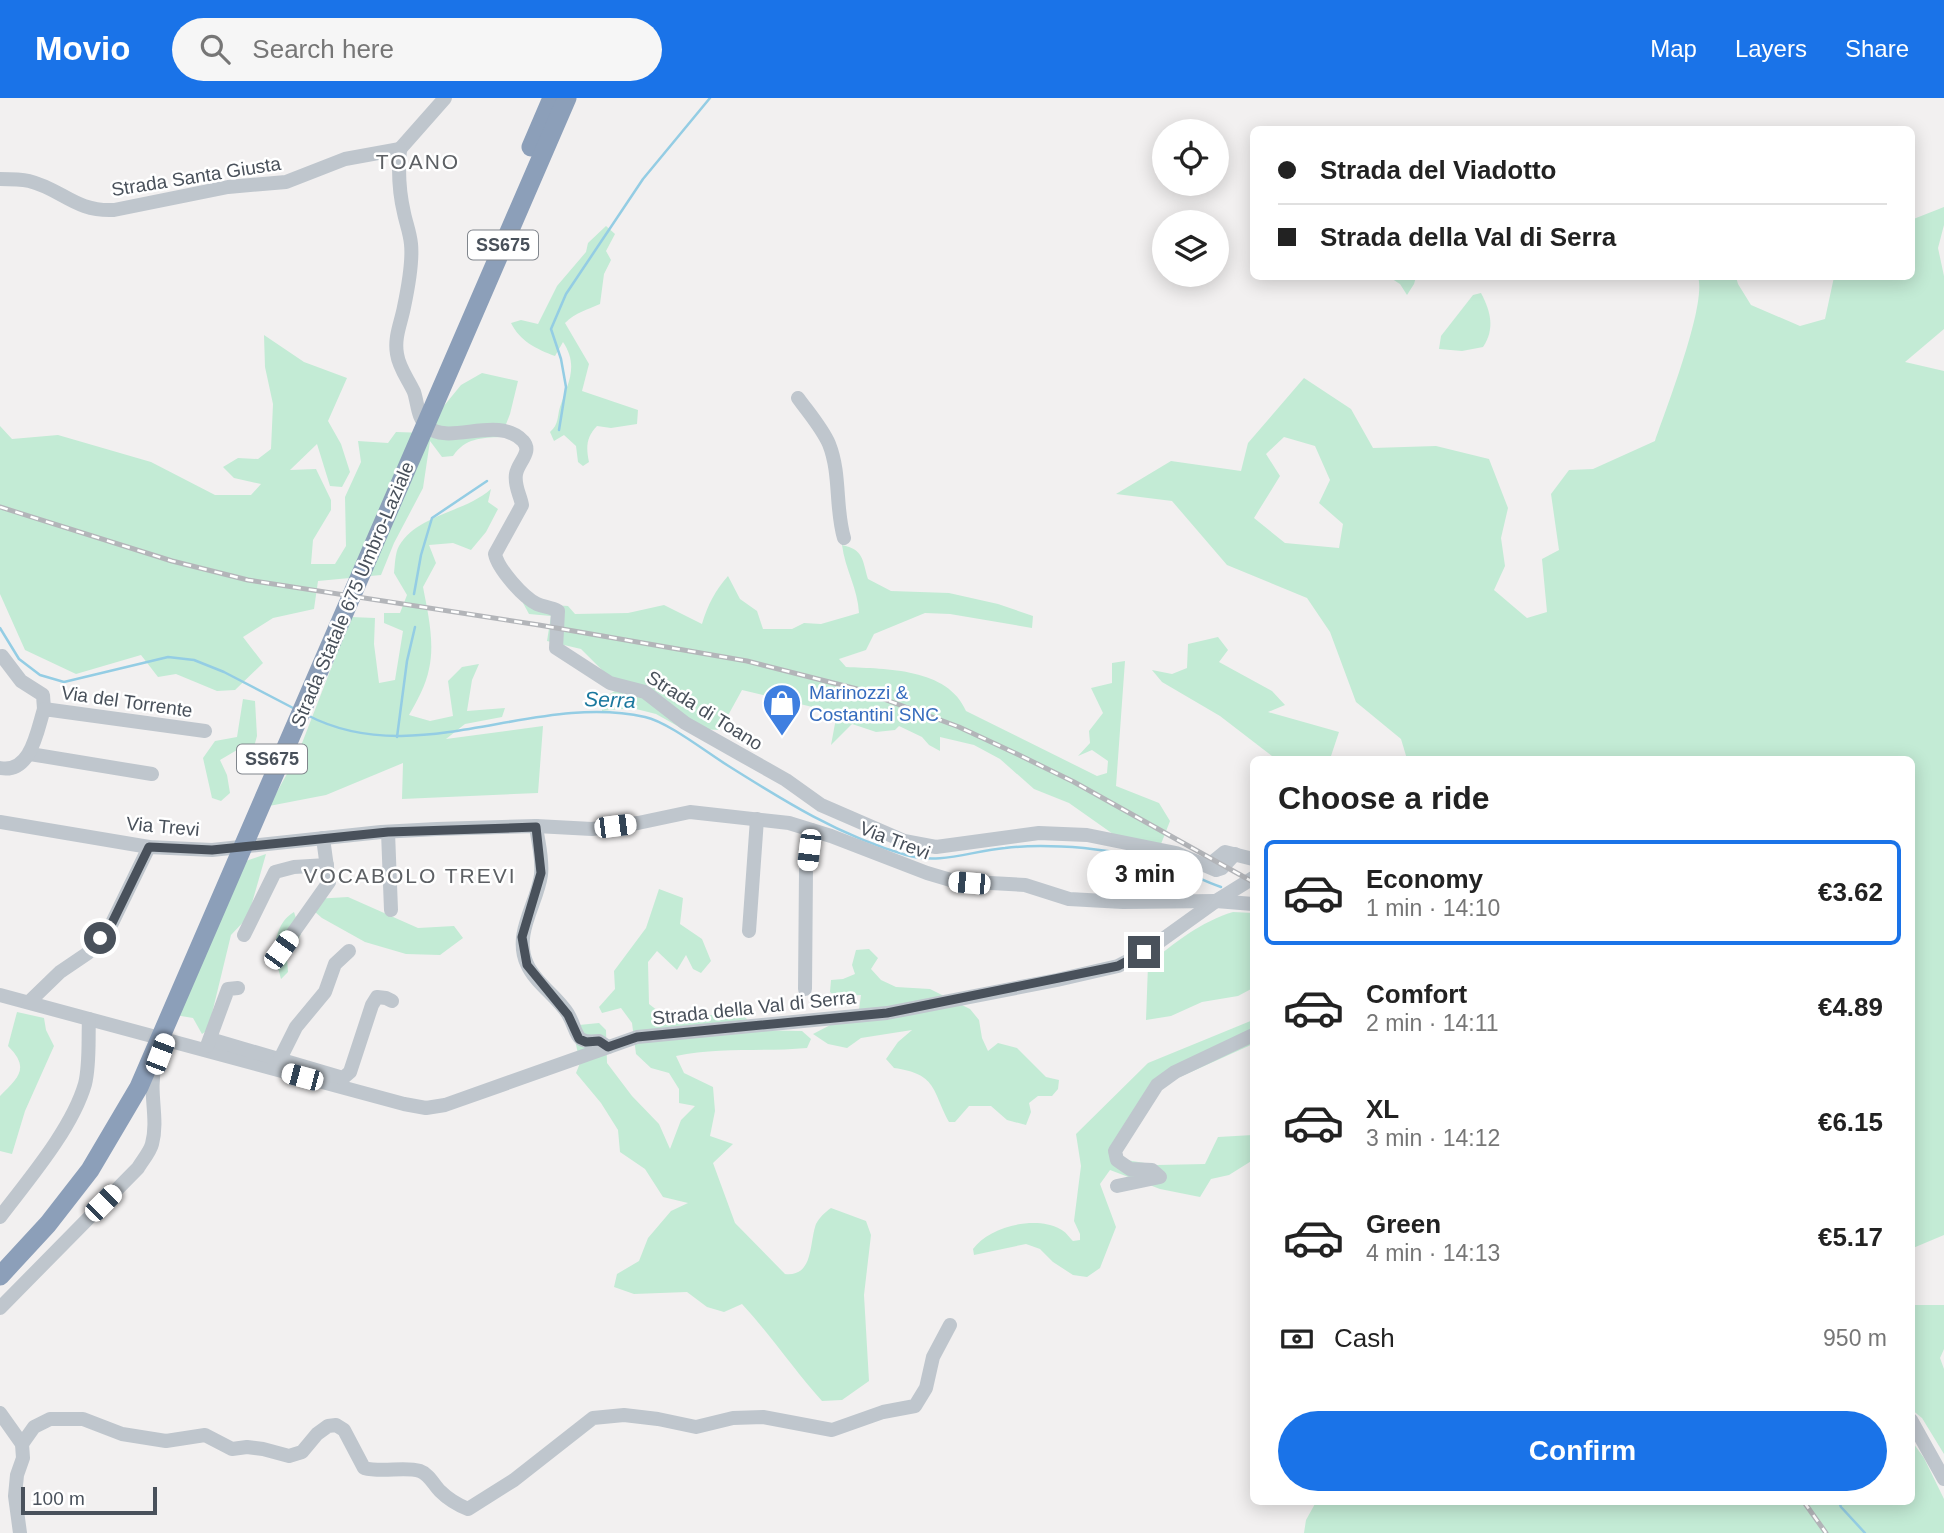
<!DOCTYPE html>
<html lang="en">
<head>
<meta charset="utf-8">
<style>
  :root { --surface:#fff; --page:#f6f6f6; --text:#222; --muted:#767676; --line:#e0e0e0; --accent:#1a73e8 }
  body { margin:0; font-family:Arial,sans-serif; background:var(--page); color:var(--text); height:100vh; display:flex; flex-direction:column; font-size:26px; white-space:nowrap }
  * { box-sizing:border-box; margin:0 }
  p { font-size:23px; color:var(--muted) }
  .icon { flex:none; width:38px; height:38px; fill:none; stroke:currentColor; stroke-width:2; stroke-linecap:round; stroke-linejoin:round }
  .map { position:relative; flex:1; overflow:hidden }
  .drawer { position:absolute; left:1250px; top:658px; width:665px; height:749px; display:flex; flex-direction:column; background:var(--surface); border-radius:10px; box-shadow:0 4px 18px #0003 }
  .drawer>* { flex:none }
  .banner { position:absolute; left:1250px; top:28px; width:665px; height:154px; border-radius:10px; box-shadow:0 4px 18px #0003; display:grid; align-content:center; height:154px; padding:0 28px; background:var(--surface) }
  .fabs { position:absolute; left:1152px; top:21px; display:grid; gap:14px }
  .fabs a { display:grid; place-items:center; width:77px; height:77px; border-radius:50%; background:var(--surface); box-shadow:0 4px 18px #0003; font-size:35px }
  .scale { position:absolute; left:21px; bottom:18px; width:136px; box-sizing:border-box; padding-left:7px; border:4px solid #49515b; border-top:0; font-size:19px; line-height:24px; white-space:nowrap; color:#49515b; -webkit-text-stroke:5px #fff; paint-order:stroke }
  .end { position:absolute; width:32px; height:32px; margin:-16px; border:9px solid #49515b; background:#fff; box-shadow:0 0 0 4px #fff }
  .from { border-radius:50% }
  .bubble { position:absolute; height:49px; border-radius:24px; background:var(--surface); box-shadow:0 4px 18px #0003; font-size:23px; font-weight:600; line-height:49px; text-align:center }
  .car { position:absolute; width:21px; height:42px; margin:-21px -10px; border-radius:9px; box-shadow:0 0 5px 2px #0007; background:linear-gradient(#fff 24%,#345 0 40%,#fff 0 76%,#345 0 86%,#fff 0) }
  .banner b { display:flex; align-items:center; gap:24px; height:66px; font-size:26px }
  .banner b+b { border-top:2px solid var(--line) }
  .banner i { width:18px; height:18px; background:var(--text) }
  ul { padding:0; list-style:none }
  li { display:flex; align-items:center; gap:21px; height:105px; margin:0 14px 10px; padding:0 14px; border:4px solid transparent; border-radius:10px }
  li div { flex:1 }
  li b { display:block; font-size:26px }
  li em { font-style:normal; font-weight:600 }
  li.active { border-color:var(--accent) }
  li>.icon { width:63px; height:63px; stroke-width:1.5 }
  h2 { padding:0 28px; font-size:32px; line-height:84px }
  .pay { display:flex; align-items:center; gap:18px; height:77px; padding:0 28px; font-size:26px }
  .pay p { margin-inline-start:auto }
  .cta { display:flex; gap:14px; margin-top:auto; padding:14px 28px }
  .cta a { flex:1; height:80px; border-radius:42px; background:var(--accent); color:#fff; font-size:28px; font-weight:600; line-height:80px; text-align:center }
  header { display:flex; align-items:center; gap:42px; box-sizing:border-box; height:98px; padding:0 35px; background:var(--accent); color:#fff }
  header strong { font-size:33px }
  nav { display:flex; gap:38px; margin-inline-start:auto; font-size:24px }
  .search { width:490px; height:63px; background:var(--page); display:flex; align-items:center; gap:18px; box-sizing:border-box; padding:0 24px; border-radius:38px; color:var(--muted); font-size:26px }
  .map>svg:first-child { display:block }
  .green { fill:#c3ebd5; fill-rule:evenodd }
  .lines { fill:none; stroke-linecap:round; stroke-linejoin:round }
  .stream { stroke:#94cde4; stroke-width:2.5 }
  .minor { stroke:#bfc6cd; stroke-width:14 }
  .highway { stroke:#8c9fb9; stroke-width:19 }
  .rail-casing { stroke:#b3b5b9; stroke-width:5 }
  .rail { stroke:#fff; stroke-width:2.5; stroke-dasharray:8; stroke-linecap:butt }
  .route { stroke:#49515b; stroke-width:9 }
  .labels { text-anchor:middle; stroke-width:5; stroke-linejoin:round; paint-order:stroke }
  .shield { fill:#fff; stroke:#80858c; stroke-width:2 }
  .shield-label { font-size:18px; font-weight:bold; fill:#49515b }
  .street-label { font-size:19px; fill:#49515b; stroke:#fff }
  .shop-label { font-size:19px; fill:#366cbe; stroke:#fff; text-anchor:start }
  .neighbourhood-label { font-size:21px; letter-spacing:2px; fill:#5d6064; stroke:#fff }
  .water-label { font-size:21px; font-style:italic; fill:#1a789e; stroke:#fff }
</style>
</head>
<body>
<header>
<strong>Movio</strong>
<div class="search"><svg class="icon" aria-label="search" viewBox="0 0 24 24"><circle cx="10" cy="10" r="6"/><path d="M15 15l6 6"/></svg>Search here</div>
<nav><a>Map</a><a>Layers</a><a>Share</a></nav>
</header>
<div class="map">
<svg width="1944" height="1435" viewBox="0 0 1944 1435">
  <rect width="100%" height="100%" fill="#f2f0f0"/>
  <g class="green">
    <path d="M1944,109V127L1938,150L1944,178V231L1905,264L1944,273V1137L1913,1150L1911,1145V662L1407,661L1401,641L1356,604L1330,534L1307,500L1227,467L1172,403L1116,396L1171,363L1241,373L1248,345L1304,280L1351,311L1373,350L1436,348L1489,361L1508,410L1501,440L1505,468L1494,492L1527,520L1547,514L1542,461L1559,452L1551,396L1569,372L1593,371L1655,343C1666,311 1707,206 1698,179H1736L1738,186L1751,207L1800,228L1825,221L1834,179L1911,178V122ZM1284,339L1315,348L1330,382L1319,405L1343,426L1339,450L1285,445L1254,420L1280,378L1266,356Z"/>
    <path d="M606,128L615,136L606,153L611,162L604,176L600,206C587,212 576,214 565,225L589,266L582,293L638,312L637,326L611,330L597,328C586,339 586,350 589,364L583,368L578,364L576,348L564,337L554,343L550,334C559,326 557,319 560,309C568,285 579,268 563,244L555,258C536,251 520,243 511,225L521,222L538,226L557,188L586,154L588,145Z"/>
    <path d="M1389,179H1416L1414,186L1407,197L1400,186Z"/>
    <path d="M1481,195C1491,214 1495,231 1483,249L1462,253L1439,251L1441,238L1473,197Z"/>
    <path d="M264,237L304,264L347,280L328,323L341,346L350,374L342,389L330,388L317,346L290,372L316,371L331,402V412L313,442L311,466H335L346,448L345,399L361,364L358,343L388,345L396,334L428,335L443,309L461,287L482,275L518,283L510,316L501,339C481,340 465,340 453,358L442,359L430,343L423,390L394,445L381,477L318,483L314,511L273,520L243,539L263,565L235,592L217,593L176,576L158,579L141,557L76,576L25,552L0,496V328L12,341L58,337L151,364L215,397H251L261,386L234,380L223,369L238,360L258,361L271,351L273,306L265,269Z"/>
    <path d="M491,391L488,404L498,411L486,434L471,452L453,445L429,447L436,465L423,489C428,515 435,545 429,571C426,587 417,603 409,617L430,623L453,618L448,583L462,569L479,566L472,582L467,613L505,610L502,619L465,626L446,641L543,628L538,695L402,701L403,665L326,697L269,708L297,658L351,519L375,520L374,546L379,585L395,582L403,533L384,525V515H400L407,497L394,475C395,467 395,455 399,448C418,416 464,415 491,391Z"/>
    <path d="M842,447C864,452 862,461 868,481L891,493L949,495L998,506L1033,518L1032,530L950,516L925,515L874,536L866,552L839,561L846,569C886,571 948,570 966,613L1097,678L1107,675L1108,663L1092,652L1078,658L1090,645L1089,633L1103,615L1091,590L1112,585V565L1125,563L1116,688L1159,705L1170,723L1161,746L1113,736L1069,705L1034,691L1000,661L974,647L940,639V653L929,647L922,639L899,628L895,632L876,634L852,626L831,647L837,615L742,592L720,632L681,630L656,616L632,610L602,613L603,600L620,590L581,551L547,543L551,518L529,516L523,505L568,508L575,516L628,515L664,507L702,526C708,506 715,493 728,478L740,501L757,513L763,531H792L804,525L821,526L859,515C858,491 845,471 842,447Z"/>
    <path d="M1218,539L1228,552L1219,564L1272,593L1285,607L1268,614L1339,634L1330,661H1276L1220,618L1162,584L1152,572L1172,576L1187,570L1188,546Z"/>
    <path d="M243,601L255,603L257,638L252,656L237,652L220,662L227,677L230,695L221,703L212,700L203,660L215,643L237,639Z"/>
    <path d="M266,756L248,819L231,837L208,932L202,936L193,920L175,917L243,764Z"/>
    <path d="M659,791L683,800L680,826L702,841L711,863L701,875L693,871L686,857L677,872L657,853L648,864L649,906L667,920L693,917H744L754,932L802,933L811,941L807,950C764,954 718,949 676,958L684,975L713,989L715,1013L710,1038L733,1046L713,1065L735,1125L785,1176C814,1179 809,1145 816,1126C820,1119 824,1115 831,1110L866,1123L871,1137L864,1197L869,1283L842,1302L822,1303C794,1272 770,1236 742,1206L724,1214L707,1209L687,1194L634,1196L614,1189L617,1176L639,1163L648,1140L671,1113L688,1105L663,1099L645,1071L620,1054L618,1032L601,1005L576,975L580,965L575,942L579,927L599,925L606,932L607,965L632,998L659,1026L670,1051L681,1022L695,1008L679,1005V991L669,975L651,970L636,956L632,925L621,910L602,915L599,909L615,891L614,873L646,830Z"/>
    <path d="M348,799L418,830L454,828L463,840L440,857L406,856L365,844L322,820L307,807L314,801Z"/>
    <path d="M294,814L301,836L287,861L288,874L281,881L278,870L269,867C276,848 275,825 294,814Z"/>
    <path d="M1233,814L1253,815V890L1238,898L1202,904L1171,918L1146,922L1148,867C1172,846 1202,823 1233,814Z"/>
    <path d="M869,851L878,860L871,871L881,882L896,889L930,891L970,911L979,922L982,940L988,953L998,945L1017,950L1046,979L1059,982L1058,991L1052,998H1038L1029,1005L1031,1014L1026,1027L1007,1022L991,1008H969L955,1024H949C932,992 937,976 894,970L886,961L898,944L912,932L861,940L847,950L828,946L813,936L859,912L861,897L835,898L830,894L831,882L843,881L855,876L852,867L856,852Z"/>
    <path d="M17,914L44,920L46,932L54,948L25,1013L12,1056L0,1053V998C19,979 30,970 8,948Z"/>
    <path d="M1253,922V946L1171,983L1159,994L1120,1055L1126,1062L1157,1067L1205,1066L1218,1039L1253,1037V1062L1229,1077L1211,1081L1200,1099L1160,1091L1110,1072L1100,1086L1116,1129L1100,1170L1087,1179L1073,1177L1053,1164L1040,1151L1026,1146L974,1157L973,1151C989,1129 1035,1117 1060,1131C1065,1133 1069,1139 1073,1143L1080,1142V1136L1074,1123L1081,1068L1076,1036L1148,965Z"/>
    <path d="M1911,1207H1944V1251L1940,1260L1944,1271V1356L1922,1320L1911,1311Z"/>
    <path d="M1911,1342L1924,1360L1944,1401V1435H1304L1306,1422L1316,1404H1911Z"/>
  </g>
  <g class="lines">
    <g class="stream">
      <path d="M559,332L566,289L561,261L551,231L566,196L643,81L710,0"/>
      <path d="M414,496L421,457L432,420L487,383"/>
      <path d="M0,530L19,561L40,577L64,584L168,559L194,562L224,574L295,611"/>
      <path d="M307,617C416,674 533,594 645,619C668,624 706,654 727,667C784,703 840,738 906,757C940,767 971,753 1005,750C1030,747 1059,748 1084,750C1114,753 1148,760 1177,771C1192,776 1205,784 1221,789"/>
      <path d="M397,639L407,563L415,529"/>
      <path d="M1839,1404L1841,1409L1865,1435"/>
    </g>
    <g class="minor">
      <path d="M400,51C398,73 399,94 404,115C406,125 410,135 411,146C413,165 408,190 404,209C401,225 394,239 397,256C399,270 408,281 414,294C418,306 417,319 427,328C448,349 497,316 523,343C533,354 518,364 516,376C514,388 520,396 522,407L495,456C498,471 523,499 537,506C544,509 551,509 558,513L556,550L610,585L645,594L685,625L786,682L821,707L904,743L936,749L1039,735L1087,737L1176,755L1216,772L1222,770L1235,756"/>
      <path d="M400,51L445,0"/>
      <path d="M0,81C9,81 20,81 29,83C62,91 75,114 114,112L228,89L286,84L345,61L400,51"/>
      <path d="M798,300C808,314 822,330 829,346C841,376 835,410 844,440"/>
      <path d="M2,558L21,583L43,597L44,611"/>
      <path d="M30,656L152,676"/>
      <path d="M0,670C31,676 37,633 44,611L205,633"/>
      <path d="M0,724L149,749L212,752L381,734L437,731L536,728L592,731L638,725L690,714L789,725L831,738L927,775L954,783L1025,787L1069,801L1123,804L1216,803L1253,806"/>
      <path d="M536,728C538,744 543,761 541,777C537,806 513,836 527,866C535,885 557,898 568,916C579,935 573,946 599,943L608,949"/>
      <path d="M388,734L391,812"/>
      <path d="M1209,767L1225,754L1253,761"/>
      <path d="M749,833L757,721"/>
      <path d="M244,837L275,774L294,769L327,767"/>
      <path d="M281,852L329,784L323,740"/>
      <path d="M805,891L806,772L811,732"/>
      <path d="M0,897L404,1006L426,1010L445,1007L637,939L887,915L1057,882L1118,868L1145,854L1216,803L1253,780"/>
      <path d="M29,904L60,874L88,855L112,825L149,749"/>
      <path d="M210,941L343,980L350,974L372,907L377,899L386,900L392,903"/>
      <path d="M207,948L228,891L238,890"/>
      <path d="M280,961L296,929L325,894L335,866L349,853"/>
      <path d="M1117,1088L1160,1079L1152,1072L1130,1071L1117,1062L1115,1053L1157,987L1175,974L1253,937"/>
      <path d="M0,1119C28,1082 72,1031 85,986C90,966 88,942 89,921"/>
      <path d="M0,1210L138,1070C142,1063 150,1054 152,1046C159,1020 148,994 155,968"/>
      <path d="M0,1315L22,1346L23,1360L17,1377L15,1398L20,1435"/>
      <path d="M1911,1322L1944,1381"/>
      <path d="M22,1346L34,1329L50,1321H83L122,1336L166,1343L205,1337L232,1351L247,1349L263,1351L289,1358L302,1354L317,1336L328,1328L336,1327L344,1332L364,1370C383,1375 404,1368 420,1373C429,1376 434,1387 440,1393C448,1401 458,1407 468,1411L514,1382L593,1320L624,1317L658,1321L696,1329L733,1320L763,1319L832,1332L883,1314L915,1308L926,1290L933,1259L950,1227"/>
    </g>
    <g class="highway">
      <path d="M531,49L552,0"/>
      <path d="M0,1178L48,1126L90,1072L139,989L567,0"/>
    </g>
    <g class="rail-casing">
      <g id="rail">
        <path d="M0,409L172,463L248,482L539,527L747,563L857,591L959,629L1017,656L1074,684L1253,784"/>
        <path d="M1804,1404L1826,1435"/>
      </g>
    </g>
    <use href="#rail" class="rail"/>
  </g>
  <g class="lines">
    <path class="route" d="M100,840L112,825L149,749L212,752L388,734L536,729L541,775L522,839L527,867L568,917L579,941L586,944L599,943L608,949L637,939L887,915L1118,868L1144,854"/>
  </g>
  <defs>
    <g id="shop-pin" transform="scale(2.0125)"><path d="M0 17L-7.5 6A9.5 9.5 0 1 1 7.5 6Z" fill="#3f7fe0" stroke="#fff"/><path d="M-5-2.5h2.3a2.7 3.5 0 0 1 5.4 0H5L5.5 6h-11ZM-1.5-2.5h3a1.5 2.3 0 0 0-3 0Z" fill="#fff"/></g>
  </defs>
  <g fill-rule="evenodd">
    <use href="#shop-pin" x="782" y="605"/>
  </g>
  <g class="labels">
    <g class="shield">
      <rect x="468" y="132.5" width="70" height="29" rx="5"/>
      <rect x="237" y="646.5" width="70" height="29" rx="5"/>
    </g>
    <g class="shield-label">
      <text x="503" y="153">SS675</text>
      <text x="272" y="667">SS675</text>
    </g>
    <g class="street-label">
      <text transform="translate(196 78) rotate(-9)" y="7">Strada Santa Giusta</text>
      <text transform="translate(352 496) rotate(-67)" y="7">Strada Statale 675 Umbro-Laziale</text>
      <text transform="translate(127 603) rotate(8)" y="7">Via del Torrente</text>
      <text transform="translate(705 612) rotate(32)" y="7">Strada di Toano</text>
      <text transform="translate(163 728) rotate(5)" y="7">Via Trevi</text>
      <text transform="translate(895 742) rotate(21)" y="7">Via Trevi</text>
      <text transform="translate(754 909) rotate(-6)" y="7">Strada della Val di Serra</text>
    </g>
    <g class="shop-label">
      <text x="809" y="601">Marinozzi &amp;<tspan x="809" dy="22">Costantini SNC</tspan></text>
    </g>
    <g class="neighbourhood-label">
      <text x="418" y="71">TOANO</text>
      <text x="410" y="785">VOCABOLO TREVI</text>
    </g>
    <g class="water-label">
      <text transform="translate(610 602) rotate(2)" y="7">Serra</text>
    </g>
  </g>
</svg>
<div class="fabs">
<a><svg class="icon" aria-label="locate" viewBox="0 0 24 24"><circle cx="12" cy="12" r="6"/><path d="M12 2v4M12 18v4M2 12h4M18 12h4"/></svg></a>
<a><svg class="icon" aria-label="layers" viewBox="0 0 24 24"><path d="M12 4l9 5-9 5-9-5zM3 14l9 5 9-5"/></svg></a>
</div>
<div class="scale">100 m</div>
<i class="end from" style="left:100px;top:840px"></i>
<i class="end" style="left:1144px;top:854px"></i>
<div class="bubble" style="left:1087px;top:752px;width:116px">3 min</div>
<i class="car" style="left:615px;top:728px;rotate:83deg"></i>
<i class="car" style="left:809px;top:752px;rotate:187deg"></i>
<i class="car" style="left:969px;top:785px;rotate:275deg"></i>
<i class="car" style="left:281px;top:852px;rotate:36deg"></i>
<i class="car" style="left:160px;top:956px;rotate:21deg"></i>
<i class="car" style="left:302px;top:979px;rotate:285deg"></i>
<i class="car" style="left:103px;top:1105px;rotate:45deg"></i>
<div class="banner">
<b><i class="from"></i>Strada del Viadotto</b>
<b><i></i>Strada della Val di Serra</b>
</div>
<section class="drawer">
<h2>Choose a ride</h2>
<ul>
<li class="active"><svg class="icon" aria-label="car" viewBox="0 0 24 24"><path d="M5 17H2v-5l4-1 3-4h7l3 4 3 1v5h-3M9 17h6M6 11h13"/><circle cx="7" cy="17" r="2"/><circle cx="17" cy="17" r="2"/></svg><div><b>Economy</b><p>1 min · 14:10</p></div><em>€3.62</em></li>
<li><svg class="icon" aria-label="car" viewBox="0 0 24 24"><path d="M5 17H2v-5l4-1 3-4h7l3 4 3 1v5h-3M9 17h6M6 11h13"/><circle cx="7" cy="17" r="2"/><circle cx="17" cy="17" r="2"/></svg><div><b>Comfort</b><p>2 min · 14:11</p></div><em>€4.89</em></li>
<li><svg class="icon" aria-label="car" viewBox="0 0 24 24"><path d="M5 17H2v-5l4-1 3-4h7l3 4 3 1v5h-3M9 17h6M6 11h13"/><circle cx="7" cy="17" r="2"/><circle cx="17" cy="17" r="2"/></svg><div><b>XL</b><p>3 min · 14:12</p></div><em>€6.15</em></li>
<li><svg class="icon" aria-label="car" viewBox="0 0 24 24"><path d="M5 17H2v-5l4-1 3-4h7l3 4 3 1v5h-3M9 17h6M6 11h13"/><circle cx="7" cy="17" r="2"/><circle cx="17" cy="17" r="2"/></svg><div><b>Green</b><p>4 min · 14:13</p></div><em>€5.17</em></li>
</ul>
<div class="pay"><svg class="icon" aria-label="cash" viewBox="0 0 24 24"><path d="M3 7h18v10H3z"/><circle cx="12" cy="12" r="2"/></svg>Cash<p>950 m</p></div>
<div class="cta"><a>Confirm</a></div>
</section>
</div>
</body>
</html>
